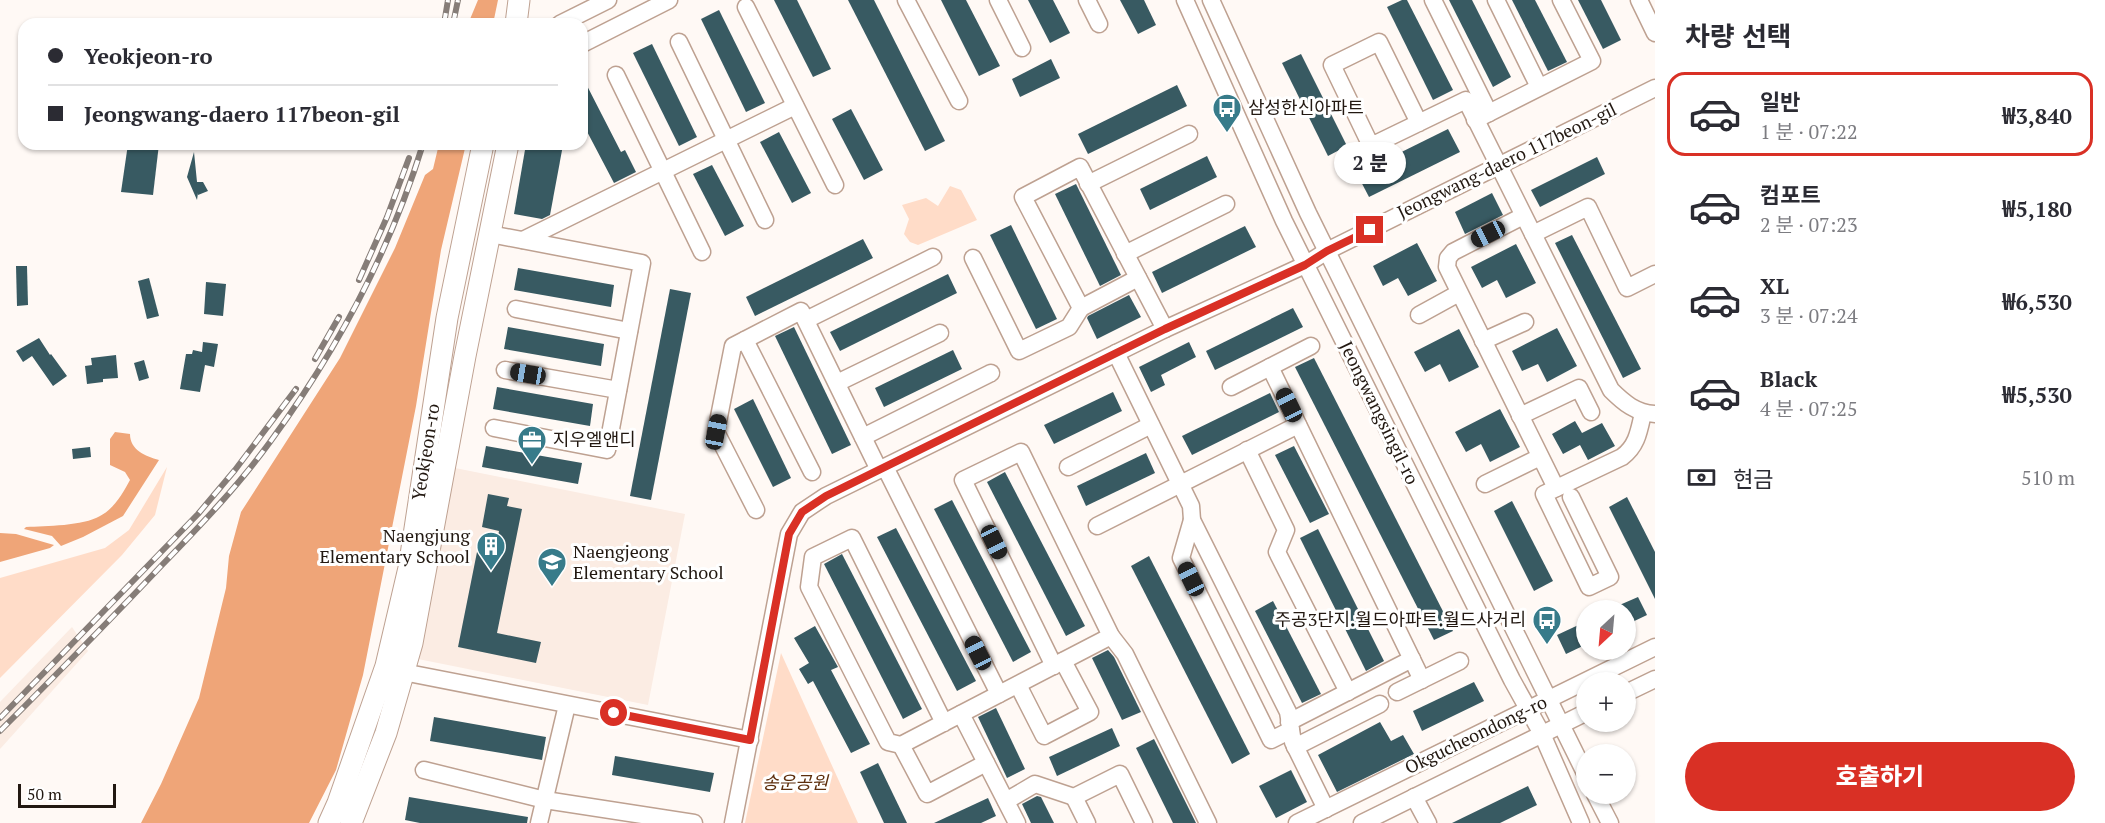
<!DOCTYPE html>
<html lang="ko">
<head>
<meta charset="utf-8">
<style>
  :root { --surface:#fff; --page:#f2f2f3; --text:#2b2b33; --muted:#7c7c81; --line:#e1e1e2; --accent:#d93025 }
  body { margin:0; font-family:"PT Serif","Noto Sans KR",serif; background:var(--page); color:var(--text); height:100vh; display:flex; flex-direction:column; font-size:22px; white-space:nowrap }
  * { box-sizing:border-box; margin:0 }
  p { font-size:20px; color:var(--muted) }
  .icon { flex:none; width:33px; height:33px; fill:none; stroke:currentColor; stroke-width:2; stroke-linecap:round; stroke-linejoin:round }
  .map { position:relative; flex:1; overflow:hidden }
  .side { display:flex; flex-direction:column; background:var(--surface); width:450px }
  .side>* { flex:none }
  .guide { position:absolute; left:18px; top:18px; width:570px; height:132px; border-radius:18px; box-shadow:0 2px 4px #0004; display:grid; align-content:center; height:132px; padding:0 30px; background:var(--surface) }
  .needle { width:39px; rotate:206deg }
  .tools { position:absolute; left:1576px; top:600px; display:grid; gap:12px }
  .tools a { display:grid; place-items:center; width:60px; height:60px; border-radius:50%; background:var(--surface); box-shadow:0 2px 4px #0004; font-size:30px }
  .scale { position:absolute; left:18px; bottom:15px; width:98px; box-sizing:border-box; padding-left:6px; border:3px solid #221811; border-top:0; font-size:16px; line-height:21px; white-space:nowrap; color:#221811; -webkit-text-stroke:4px #fff; paint-order:stroke }
  .end { position:absolute; width:27px; height:27px; margin:-14px; border:8px solid #d93025; background:#fff; box-shadow:0 0 0 3px #fff }
  .from { border-radius:50% }
  .bubble { position:absolute; height:42px; border-radius:21px; background:var(--surface); box-shadow:0 2px 4px #0004; font-size:20px; font-weight:800; line-height:42px; text-align:center }
  .car { position:absolute; width:18px; height:36px; margin:-18px -9px; border-radius:8px; box-shadow:0 0 4px 2px #0007; background:linear-gradient(#222 24%,#8ab4d8 0 40%,#222 0 76%,#8ab4d8 0 86%,#222 0) }
  .guide b { display:flex; align-items:center; gap:21px; height:57px; font-size:22px }
  .guide b+b { border-top:2px solid var(--line) }
  .guide i { width:15px; height:15px; background:var(--text) }
  ul { padding:0; list-style:none }
  li { display:flex; align-items:center; gap:18px; height:84px; margin:0 12px 9px; padding:0 18px; border:3px solid transparent; border-radius:18px }
  li div { flex:1 }
  li b { display:block; font-size:22px }
  li em { font-style:normal; font-weight:800 }
  li.active { border-color:var(--accent) }
  li>.icon { width:54px; height:54px; stroke-width:1.5 }
  h2 { padding:0 30px; font-size:27px; line-height:72px }
  .pay { display:flex; align-items:center; gap:15px; height:66px; padding:0 30px; font-size:22px }
  .pay p { margin-inline-start:auto }
  .button { display:flex; gap:12px; margin-top:auto; padding:12px 30px }
  .button a { flex:1; height:69px; border-radius:36px; background:var(--accent); color:#fff; font-size:24px; font-weight:800; line-height:69px; text-align:center }
  main { display:flex; flex:1; min-height:0 }
  .map>svg:first-child { display:block }
  .built { fill:#fbece3 }
  .green { fill:#ffdcc8 }
  .forest { fill:#efa578 }
  .building { fill:#385a62 }
  .lines { fill:none; stroke-linecap:round; stroke-linejoin:round }
  .minor-casing { stroke:#bea191; stroke-width:19 }
  .major-casing { stroke:#bea191; stroke-width:23 }
  .minor { stroke:#fff; stroke-width:16 }
  .major { stroke:#fff; stroke-width:21 }
  .rail-casing { stroke:#867d78; stroke-width:6 }
  .rail { stroke:#fff; stroke-width:4; stroke-dasharray:11; stroke-linecap:butt }
  .route { stroke:#d93025; stroke-width:8 }
  .labels { text-anchor:middle; stroke-width:6; stroke-linejoin:round; paint-order:stroke }
  .poi-label { font-size:18px; fill:#221811; stroke:#fff; text-anchor:start }
  .street-label { font-size:18px; fill:#221811; stroke:#fff }
  .park-label { font-size:18px; font-style:italic; fill:#5d2e0c; stroke:#fff }
</style>
</head>
<body>
<main>
<div class="map">
<svg width="1655" height="823" viewBox="0 0 1655 823">
  <rect width="100%" height="100%" fill="#fff9f5"/>
  <g class="built">
    <path d="M455,468L685,514L648,705L418,659Z"/>
    <path d="M72,627L88,651L0,749V702Z"/>
  </g>
  <g class="green">
    <path d="M950,186L961,190L977,220L918,245L910,242L904,234L909,219L902,205L926,198L938,206Z"/>
    <path d="M167,467L155,515L122,555L0,678V578L105,548L129,530Z"/>
    <path d="M781,653L858,823H745Z"/>
  </g>
  <g class="forest">
    <path d="M478,0H498L493,24H468Z"/>
    <path d="M439,144H466L441,250L416,406L363,675L336,770L309,823H141L161,784L199,698L226,588L229,556L241,512L340,358L395,248L425,175L433,169Z"/>
    <path d="M115,432L130,434C130,450 145,456 159,460L123,516L83,537L61,546L52,536L24,529L26,527C46,526 83,526 100,516C114,509 123,493 130,480L125,472L110,465V439Z"/>
    <path d="M0,533L16,534L54,545L50,548L0,562Z"/>
  </g>
  <g class="building">
    <path d="M774,0H797L831,69L813,77Z"/>
    <path d="M848,0H874L945,141L925,151Z"/>
    <path d="M941,0H966L1000,66L979,76Z"/>
    <path d="M1028,0H1053L1070,33L1050,43Z"/>
    <path d="M1120,0H1144L1156,25L1138,34Z"/>
    <path d="M1402,0H1407L1453,90L1433,100L1387,7Z"/>
    <path d="M1449,0H1472L1511,77L1493,87Z"/>
    <path d="M1512,0H1535L1567,62L1548,71Z"/>
    <path d="M1578,0H1601L1621,40L1603,49Z"/>
    <path d="M719,10L765,103L746,112L701,19Z"/>
    <path d="M652,44L697,137L679,146L633,53Z"/>
    <path d="M1301,54L1347,146L1328,156L1282,63Z"/>
    <path d="M1051,59L1060,78L1020,97L1012,79Z"/>
    <path d="M582,76L621,152L625,150L636,172L614,183L582,122Z"/>
    <path d="M1177,85L1187,106L1088,154L1078,134Z"/>
    <path d="M851,109L883,170L864,180L832,119Z"/>
    <path d="M1448,129L1460,152L1369,197L1357,174Z"/>
    <path d="M779,132L811,193L792,203L760,142Z"/>
    <path d="M128,144H159L153,195L121,192Z"/>
    <path d="M526,144L563,145L550,215L542,219L514,214Z"/>
    <path d="M194,152L197,182H203L208,191L198,195V193L197,200L187,177Z"/>
    <path d="M1207,156L1217,177L1150,210L1140,189Z"/>
    <path d="M1597,157L1605,174L1540,207L1531,190Z"/>
    <path d="M712,165L744,226L725,236L693,174Z"/>
    <path d="M1076,184L1121,275L1100,286L1055,194Z"/>
    <path d="M1492,193L1503,215L1465,234L1455,212Z"/>
    <path d="M1011,225L1057,319L1036,329L990,235Z"/>
    <path d="M1245,226L1256,247L1162,293L1152,272Z"/>
    <path d="M1572,235L1641,369L1623,378L1555,243Z"/>
    <path d="M863,239L873,258L755,316L746,297Z"/>
    <path d="M1417,243L1437,281L1408,296L1398,278L1383,286L1373,266Z"/>
    <path d="M1516,244L1536,283L1506,298L1497,280L1482,288L1471,267Z"/>
    <path d="M16,266H27L28,305L17,306Z"/>
    <path d="M518,268L614,285L611,307L514,290Z"/>
    <path d="M948,274L957,293L840,351L830,332Z"/>
    <path d="M149,278L159,316L147,319L138,281Z"/>
    <path d="M206,282L226,284L223,316L204,314Z"/>
    <path d="M670,289L691,293L651,500L630,496Z"/>
    <path d="M1129,295L1141,317L1097,339L1087,318L1088,316Z"/>
    <path d="M1293,308L1303,327L1215,370L1206,351Z"/>
    <path d="M508,327L604,344L601,366L504,349Z"/>
    <path d="M794,327L851,445L832,454L775,336Z"/>
    <path d="M1557,328L1577,366L1547,382L1538,364L1522,371L1512,351Z"/>
    <path d="M1459,329L1479,367L1449,382L1440,364L1425,372L1414,352Z"/>
    <path d="M39,338L50,355L51,354L67,376L53,386L32,356L23,362L16,351Z"/>
    <path d="M203,342L218,344L214,367L205,365L200,392L180,389L186,354H192L193,350L202,352Z"/>
    <path d="M1189,342L1196,357L1161,375L1165,385L1151,392L1139,367Z"/>
    <path d="M953,350L962,369L884,407L875,388Z"/>
    <path d="M116,355L118,378L103,379V382L87,384L85,366L92,365L91,358Z"/>
    <path d="M1314,358L1453,631L1434,640L1295,367Z"/>
    <path d="M144,360L149,378L139,381L134,363Z"/>
    <path d="M497,387L593,404L590,426L493,409Z"/>
    <path d="M1113,392L1122,411L1054,444L1044,425Z"/>
    <path d="M1270,393L1279,412L1192,455L1182,436Z"/>
    <path d="M753,399L791,478L773,487L734,409Z"/>
    <path d="M1500,409L1520,447L1490,462L1481,444L1466,452L1455,432Z"/>
    <path d="M1575,421L1582,433L1602,423L1615,446L1588,460L1580,445L1563,454L1552,434Z"/>
    <path d="M486,446L582,463L578,484L482,467Z"/>
    <path d="M1294,446L1329,514L1310,523L1275,455Z"/>
    <path d="M90,447L91,457L73,459L72,449Z"/>
    <path d="M1146,453L1155,473L1086,506L1077,486Z"/>
    <path d="M1005,472L1085,626L1066,636L987,482Z"/>
    <path d="M488,494L509,498L507,506L522,509L497,633L541,642L536,663L458,647L478,547L495,551L499,531L482,527Z"/>
    <path d="M1627,497L1655,552V599L1609,507Z"/>
    <path d="M952,500L1031,652L1013,662L934,509Z"/>
    <path d="M1512,501L1553,581L1534,591L1494,511Z"/>
    <path d="M896,528L976,681L957,691L877,537Z"/>
    <path d="M1318,529L1384,661L1366,671L1300,538Z"/>
    <path d="M842,554L922,709L903,719L824,564Z"/>
    <path d="M1149,556L1250,754L1232,764L1131,566Z"/>
    <path d="M1638,597L1647,615L1626,625V610H1608Z"/>
    <path d="M1273,601L1321,694L1302,703L1255,611Z"/>
    <path d="M1587,621V644L1566,654L1557,635Z"/>
    <path d="M815,626L838,667L831,670L870,744L851,753L813,681L808,684L799,669L809,663L794,638Z"/>
    <path d="M1108,650L1114,657L1141,712L1122,720L1092,658Z"/>
    <path d="M1474,682L1484,701L1422,731L1413,711Z"/>
    <path d="M996,708L1025,769L1007,778L978,717Z"/>
    <path d="M434,717L546,737L542,760L430,741Z"/>
    <path d="M1380,722L1391,741L1403,735L1414,754L1337,792L1318,755Z"/>
    <path d="M1112,728L1120,746L1057,776L1049,757Z"/>
    <path d="M1154,739L1196,823H1173L1136,748Z"/>
    <path d="M615,756L714,773L710,792L612,775Z"/>
    <path d="M878,763L907,823H884L860,772Z"/>
    <path d="M1291,770L1307,802L1276,818L1259,786Z"/>
    <path d="M1528,786L1537,805L1500,823H1452Z"/>
    <path d="M1037,796L1041,797L1054,823H1031L1022,804Z"/>
    <path d="M409,797L528,817L527,823H420L405,820Z"/>
    <path d="M988,798L996,816L981,823H934Z"/>
  </g>
  <g class="lines">
    <g class="minor-casing">
      <g id="minor">
        <path d="M906,0L959,101"/>
        <path d="M998,0L1022,48"/>
        <path d="M1087,0L1099,24"/>
        <path d="M1185,0L1284,221L1512,680L1542,734L1581,823"/>
        <path d="M1211,0L1308,213L1587,777"/>
        <path d="M1433,0L1489,113"/>
        <path d="M1496,0L1539,87"/>
        <path d="M1639,0L1655,33"/>
        <path d="M746,7L835,185"/>
        <path d="M560,24L608,0"/>
        <path d="M679,42L765,220"/>
        <path d="M582,44L669,0"/>
        <path d="M616,75L702,252"/>
        <path d="M1475,120L1592,61L1561,0"/>
        <path d="M1419,123L1379,42L1332,65L1371,146L1466,100L1611,390C1624,403 1636,413 1655,414"/>
        <path d="M1088,184L1189,134"/>
        <path d="M1523,216L1453,252L1448,258L1447,267L1556,488"/>
        <path d="M490,234L642,263L607,450L494,428"/>
        <path d="M1533,234L1588,207L1627,288L1655,274"/>
        <path d="M523,240L795,106"/>
        <path d="M1125,254L1226,204"/>
        <path d="M973,258L1019,351L1069,327L1081,308L1023,197L1080,167L1165,329"/>
        <path d="M1081,308L1138,278"/>
        <path d="M516,309L629,331"/>
        <path d="M1419,315L1459,293"/>
        <path d="M806,320L933,257"/>
        <path d="M745,340L812,472"/>
        <path d="M1483,341L1525,322"/>
        <path d="M1116,353L1191,506L1192,520L1288,712L1293,742L1326,809"/>
        <path d="M1270,367L1422,680"/>
        <path d="M505,370L618,390"/>
        <path d="M837,383L940,333"/>
        <path d="M1231,387L1311,346"/>
        <path d="M1520,416L1579,388L1591,412"/>
        <path d="M863,437L991,373"/>
        <path d="M1247,450L1286,530L1277,552L1348,692"/>
        <path d="M885,467L999,694"/>
        <path d="M1068,467L1151,425"/>
        <path d="M1485,484L1540,457"/>
        <path d="M1571,497L1610,577L1589,587L1544,494L1622,457C1637,446 1639,431 1643,413"/>
        <path d="M756,510L716,432L733,346L801,311L879,470"/>
        <path d="M1192,520L1181,558L1271,740L1291,730"/>
        <path d="M1097,526L1298,425"/>
        <path d="M1054,666L963,480L1021,452L1111,636L1125,654L1208,823"/>
        <path d="M403,672L750,740"/>
        <path d="M1018,685L1044,736L1090,712L1063,661"/>
        <path d="M1397,692L1460,661"/>
        <path d="M1626,693L1655,679"/>
        <path d="M961,714L1017,823"/>
        <path d="M1289,722L1412,659"/>
        <path d="M944,723L852,538L813,557L809,587L888,742L901,745L1111,636"/>
        <path d="M901,745L927,794L986,763"/>
        <path d="M1295,747L1380,704"/>
        <path d="M424,770L545,800L694,823"/>
        <path d="M1595,794L1610,823"/>
        <path d="M1074,797L1087,823"/>
        <path d="M1414,797L1428,823"/>
        <path d="M1006,801L1035,784L1074,797L1120,774L1144,823"/>
        <path d="M539,823L567,705"/>
        <path d="M733,823L789,534L802,512L826,496L1165,329L1305,265L1327,251L1655,88"/>
        <path d="M1297,823L1655,647"/>
        <path d="M1362,823L1587,712"/>
      </g>
    </g>
    <g class="major-casing">
      <g id="major">
        <path d="M516,24L519,0"/>
        <path d="M329,823L338,803L386,666L409,568L447,318L483,144"/>
        <path d="M351,823L386,733L412,643L465,356L508,144"/>
      </g>
    </g>
    <use href="#minor" class="minor"/>
    <use href="#major" class="major"/>
    <g class="rail-casing">
      <g id="rail">
        <path d="M444,24L448,0"/>
        <path d="M453,24L458,0"/>
        <path d="M359,280L387,217L409,158"/>
        <path d="M315,359L339,317"/>
        <path d="M0,718L198,514L235,470L296,389"/>
        <path d="M0,731C55,676 109,621 162,565C200,526 238,486 270,442C336,352 390,251 423,144"/>
      </g>
    </g>
    <use href="#rail" class="rail"/>
  </g>
  <g class="lines">
    <path class="route" d="M614,713L750,740L789,534L802,512L826,496L1165,329L1305,265L1327,251L1370,230"/>
  </g>
  <defs>
    <g id="bus-pin" transform="scale(1.5)"><path d="M0 17L-7.5 6A9.5 9.5 0 1 1 7.5 6Z" fill="#377b8a" stroke="#fff"/><path d="M-5-6H5V4H4V6H2V4H-2V6H-4V4H-5ZM-3.5-4V0h7V-4ZM-3.5 1.2v1.5H-2V1.2ZM2 1.2v1.5H3.5V1.2Z" fill="#fff"/></g>
    <g id="office-pin" transform="scale(1.5)"><path d="M0 17L-7.5 6A9.5 9.5 0 1 1 7.5 6Z" fill="#377b8a" stroke="#fff"/><path d="M-6-3h4V-5.5h4V-3h4V5H-6ZM-1-4.5V-3h2v-1.5ZM-6 0V1H6V0Z" fill="#fff"/></g>
    <g id="building-pin" transform="scale(1.5)"><path d="M0 17L-7.5 6A9.5 9.5 0 1 1 7.5 6Z" fill="#377b8a" stroke="#fff"/><path d="M-4-6H4V6H1V3H-1V6H-4ZM-2.5-4.3h1.7v1.8h-1.7ZM.8-4.3h1.7v1.8H.8ZM-2.5-1h1.7V.8h-1.7ZM.8-1h1.7V.8H.8Z" fill="#fff"/></g>
    <g id="school-pin" transform="scale(1.5)"><path d="M0 17L-7.5 6A9.5 9.5 0 1 1 7.5 6Z" fill="#377b8a" stroke="#fff"/><path d="M0-5L7-2L0 1L-7-2ZM-4 1L0 2.5L4 1V4Q0 6-4 4Z" fill="#fff"/></g>
  </defs>
  <g fill-rule="evenodd">
    <use href="#bus-pin" x="1227" y="108"/>
    <use href="#office-pin" x="532" y="440"/>
    <use href="#building-pin" x="491" y="546"/>
    <use href="#school-pin" x="552" y="562"/>
    <use href="#bus-pin" x="1547" y="620"/>
  </g>
  <g class="labels">
    <g class="poi-label">
      <text x="1248" y="114">삼성한신아파트</text>
      <text x="553" y="446">지우엘앤디</text>
      <text x="470" y="542" text-anchor="end">Naengjung<tspan x="470" dy="21">Elementary School</tspan></text>
      <text x="573" y="558">Naengjeong<tspan x="573" dy="21">Elementary School</tspan></text>
      <text x="1526" y="626" text-anchor="end">주공3단지.월드아파트.월드사거리</text>
    </g>
    <g class="street-label">
      <text transform="translate(1507 161) rotate(-26)" y="6">Jeongwang-daero 117beon-gil</text>
      <text transform="translate(1379 413) rotate(64)" y="6">Jeongwangsingil-ro</text>
      <text transform="translate(426 452) rotate(-81)" y="6">Yeokjeon-ro</text>
      <text transform="translate(1476 735) rotate(-26)" y="6">Okgucheondong-ro</text>
    </g>
    <g class="park-label">
      <text x="795" y="789">송운공원</text>
    </g>
  </g>
</svg>
<div class="tools">
<a><svg class="needle" viewBox="-14 -14 28 28"><path d="M0-13l5 13h-10z" fill="#e53935"/><path d="M0 13l5-13h-10z" fill="#7c7c81"/></svg></a>
<a>+</a>
<a>−</a>
</div>
<div class="scale">50 m</div>
<i class="end from" style="left:614px;top:713px"></i>
<i class="end" style="left:1370px;top:230px"></i>
<div class="bubble" style="left:1334px;top:142px;width:72px">2 분</div>
<i class="car" style="left:1488px;top:234px;rotate:243deg"></i>
<i class="car" style="left:528px;top:374px;rotate:280deg"></i>
<i class="car" style="left:1289px;top:405px;rotate:334deg"></i>
<i class="car" style="left:716px;top:432px;rotate:11deg"></i>
<i class="car" style="left:994px;top:542px;rotate:154deg"></i>
<i class="car" style="left:1191px;top:579px;rotate:334deg"></i>
<i class="car" style="left:978px;top:653px;rotate:333deg"></i>
<div class="guide">
<b><i class="from"></i>Yeokjeon-ro</b>
<b><i></i>Jeongwang-daero 117beon-gil</b>
</div>
</div>
<section class="side">
<h2>차량 선택</h2>
<ul>
<li class="active"><svg class="icon" aria-label="car" viewBox="0 0 24 24"><path d="M5 17H2v-5l4-1 3-4h7l3 4 3 1v5h-3M9 17h6M6 11h13"/><circle cx="7" cy="17" r="2"/><circle cx="17" cy="17" r="2"/></svg><div><b>일반</b><p>1 분 · 07:22</p></div><em>₩3,840</em></li>
<li><svg class="icon" aria-label="car" viewBox="0 0 24 24"><path d="M5 17H2v-5l4-1 3-4h7l3 4 3 1v5h-3M9 17h6M6 11h13"/><circle cx="7" cy="17" r="2"/><circle cx="17" cy="17" r="2"/></svg><div><b>컴포트</b><p>2 분 · 07:23</p></div><em>₩5,180</em></li>
<li><svg class="icon" aria-label="car" viewBox="0 0 24 24"><path d="M5 17H2v-5l4-1 3-4h7l3 4 3 1v5h-3M9 17h6M6 11h13"/><circle cx="7" cy="17" r="2"/><circle cx="17" cy="17" r="2"/></svg><div><b>XL</b><p>3 분 · 07:24</p></div><em>₩6,530</em></li>
<li><svg class="icon" aria-label="car" viewBox="0 0 24 24"><path d="M5 17H2v-5l4-1 3-4h7l3 4 3 1v5h-3M9 17h6M6 11h13"/><circle cx="7" cy="17" r="2"/><circle cx="17" cy="17" r="2"/></svg><div><b>Black</b><p>4 분 · 07:25</p></div><em>₩5,530</em></li>
</ul>
<div class="pay"><svg class="icon" aria-label="cash" viewBox="0 0 24 24"><path d="M3 7h18v10H3z"/><circle cx="12" cy="12" r="2"/></svg>현금<p>510 m</p></div>
<div class="button"><a>호출하기</a></div>
</section>
</main>
</body>
</html>
